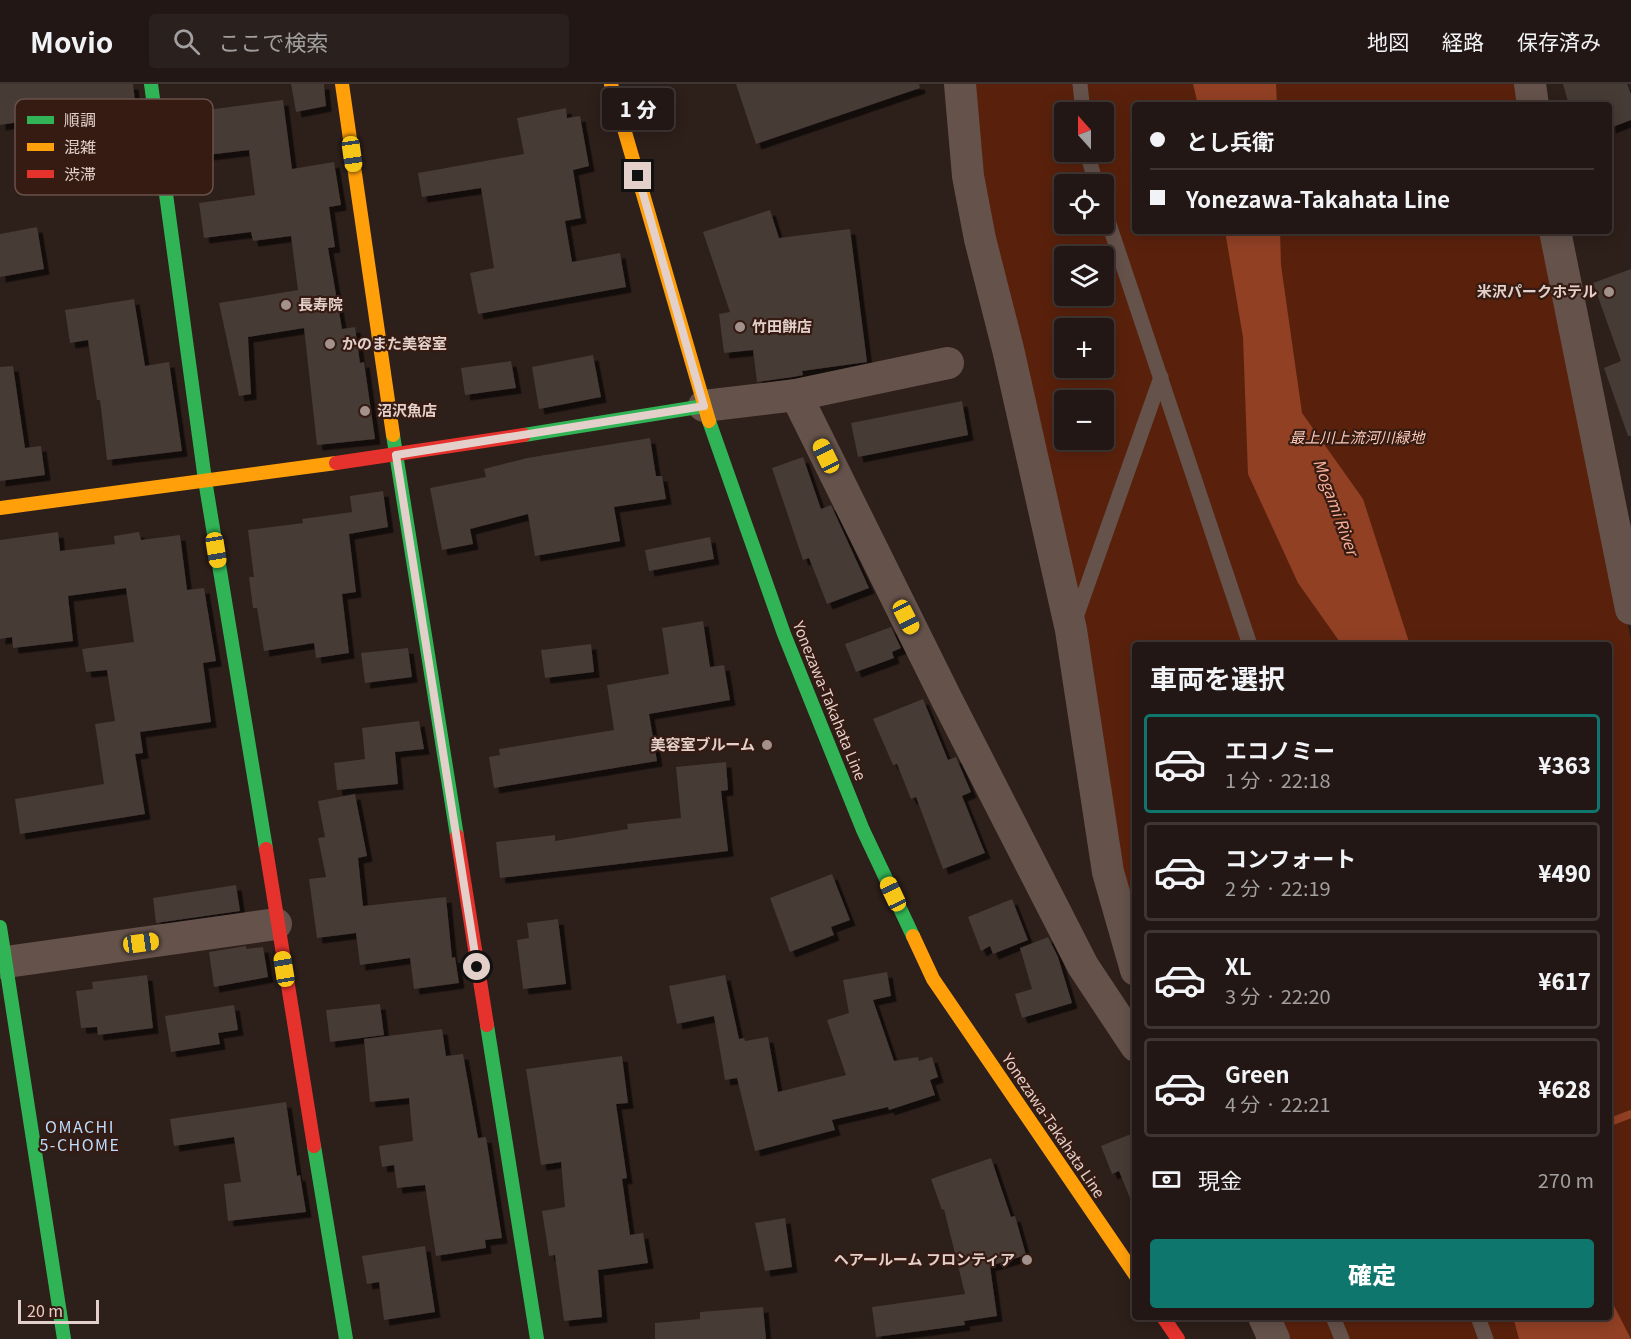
<!DOCTYPE html>
<html lang="ja">
<head>
<meta charset="utf-8">
<style>
  :root { --surface:#221714; --page:#2a201d; --text:#f1f3f6; --muted:#a29fa0; --line:#3f3634; --accent:#0f766e }
  body { margin:0; font-family:Georgia,"Noto Sans JP",serif; background:var(--page); color:var(--text); height:100vh; display:flex; flex-direction:column; font-size:22px; white-space:nowrap }
  * { box-sizing:border-box; margin:0 }
  p { font-size:20px; color:var(--muted) }
  .icon { flex:none; width:33px; height:33px; fill:none; stroke:currentColor; stroke-width:2; stroke-linecap:round; stroke-linejoin:round }
  .map { position:relative; flex:1; overflow:hidden }
  .drawer { position:absolute; left:1132px; top:558px; width:480px; height:678px; display:flex; flex-direction:column; background:var(--surface); border-radius:6px; box-shadow:0 3px 15px #0003,0 0 0 2px var(--line) }
  .drawer>* { flex:none }
  .guide { position:absolute; left:1132px; top:18px; width:480px; height:132px; border-radius:6px; box-shadow:0 3px 15px #0003,0 0 0 2px var(--line); display:grid; align-content:center; height:132px; padding:0 18px; background:var(--surface) }
  .needle { width:39px; rotate:339deg }
  .tools { position:absolute; left:1054px; top:18px; display:grid; gap:12px }
  .tools a { display:grid; place-items:center; width:60px; height:60px; border-radius:6px; background:var(--surface); box-shadow:0 3px 15px #0003,0 0 0 2px var(--line); font-size:30px }
  .scale { position:absolute; left:18px; bottom:15px; width:81px; box-sizing:border-box; padding-left:6px; border:3px solid #e3d0ca; border-top:0; font-size:16px; line-height:21px; white-space:nowrap; color:#e3d0ca; -webkit-text-stroke:4px #351b12; paint-order:stroke }
  .end { position:absolute; width:27px; height:27px; margin:-14px; border:8px solid #e3d0ca; background:#111; box-shadow:0 0 0 3px #111 }
  .from { border-radius:50% }
  .bubble { position:absolute; height:42px; border-radius:6px; background:var(--surface); box-shadow:0 3px 15px #0003,0 0 0 2px var(--line); font-size:20px; font-weight:800; line-height:42px; text-align:center }
  .car { position:absolute; width:18px; height:36px; margin:-18px -9px; border-radius:8px; box-shadow:0 0 4px 2px #0007; background:linear-gradient(#f5c518 24%,#345 0 40%,#f5c518 0 76%,#345 0 86%,#f5c518 0) }
  .guide b { display:flex; align-items:center; gap:21px; height:57px; font-size:22px }
  .guide b+b { border-top:2px solid var(--line) }
  .guide i { width:15px; height:15px; background:var(--text) }
  ul { padding:0; list-style:none }
  li { display:flex; align-items:center; gap:18px; height:99px; margin:0 12px 9px; padding:0 6px; border:3px solid var(--line); border-radius:6px }
  li div { flex:1 }
  li b { display:block; font-size:22px }
  li em { font-style:normal; font-weight:800 }
  li.on { border-color:var(--accent) }
  li>.icon { width:54px; height:54px; stroke-width:1.5 }
  h2 { padding:0 18px; font-size:27px; line-height:72px }
  .pay { display:flex; align-items:center; gap:15px; height:66px; padding:0 18px; font-size:22px }
  .pay p { margin-inline-start:auto }
  .cta { display:flex; gap:12px; margin-top:auto; padding:12px 18px }
  .cta a { flex:1; height:69px; border-radius:6px; background:var(--accent); color:#fff; font-size:24px; font-weight:800; line-height:69px; text-align:center }
  header { display:flex; align-items:center; gap:36px; box-sizing:border-box; height:84px; padding:0 30px; background:var(--surface); border-bottom:2px solid var(--line) }
  header strong { font-size:28px }
  nav { display:flex; gap:33px; margin-inline-start:auto; font-size:21px }
  .search { width:420px; height:54px; background:var(--page); display:flex; align-items:center; gap:15px; box-sizing:border-box; padding:0 21px; border-radius:6px; color:var(--muted); font-size:22px }
  .map>svg:first-child { display:block }
  .green { fill:#59210c; fill-rule:evenodd }
  .water { fill:#914024 }
  .lines { fill:none; stroke-linecap:round; stroke-linejoin:round }
  .stream { stroke:#914024; stroke-width:8 }
  .building { fill:#463a36; filter:url(#shadow) }
  .lane { stroke:#65524b; stroke-width:15 }
  .street { stroke:#65524b; stroke-width:32 }
  .fast { stroke:#30b455; stroke-width:14 }
  .slow { stroke:#ff9f0a; stroke-width:14 }
  .jam { stroke:#e5322d; stroke-width:14 }
  .route { stroke:#e3d0ca; stroke-width:8 }
  .poi-dot { fill:#a3928c; stroke:#351b12; stroke-width:2 }
  .labels { text-anchor:middle; stroke-width:4.5; stroke-linejoin:round; paint-order:stroke }
  .poi-label { font-size:15px; font-weight:bold; fill:#e3d0ca; stroke:#351b12; text-anchor:start }
  .park-label { font-size:15px; font-style:italic; fill:#fcc9b9; stroke:#351b12 }
  .street-label { font-size:15px; fill:#e3d0ca; stroke:#351b12 }
  .water-label { font-size:16px; font-style:italic; fill:#f9af97; stroke:#351b12 }
  .neighbourhood-label { font-size:16px; letter-spacing:1.5px; fill:#bdf; stroke:#351b12 }
  .key { fill:#351b12; stroke:#695149; stroke-width:1.5 }
  .key-label { font-size:16px; fill:#e3d0ca }
</style>
</head>
<body>
<header>
<strong>Movio</strong>
<div class="search"><svg class="icon" aria-label="search" viewBox="0 0 24 24"><circle cx="10" cy="10" r="6"/><path d="M15 15l6 6"/></svg>ここで検索</div>
<nav><a>地図</a><a>経路</a><a>保存済み</a></nav>
</header>
<div class="map">
<svg width="1631" height="1255" viewBox="0 0 1631 1255">
  <defs>
    <filter id="shadow"><feDropShadow dx="5.5" dy="5.5" stdDeviation="0" flood-color="#0009"/></filter>
  </defs>
  <rect width="100%" height="100%" fill="#2d1f1a"/>
  <path class="green" d="M973,0H1520L1524,21H1136V147H1546L1631,556V1255H1289L1279,1233H1610V561H1136L1135,837L1121,786L978,101ZM1065,28H1104V68H1065ZM1065,100H1104V140H1065ZM1065,172H1104V212H1065ZM1065,244H1104V284H1065ZM1065,316H1104V356H1065Z"/>
  <g class="water">
    <path d="M1193,0H1276L1277,21H1198Z"/>
    <path d="M1225,147H1280L1281,181L1302,329L1363,415L1410,561H1342L1298,499L1248,390L1243,253Z"/>
    <path d="M1610,1214L1631,1255H1519L1513,1233H1610Z"/>
  </g>
  <g class="lines">
    <path class="stream" d="M1610,1038L1631,1030"/>
  </g>
  <g class="building">
    <path d="M0,0H133L140,59L84,66L81,38L47,43L46,34L0,41Z"/>
    <path d="M291,0H324L326,22L296,28Z"/>
    <path d="M736,0H919L920,4L756,60Z"/>
    <path d="M1563,0H1627L1631,10V36L1610,44V21H1569Z"/>
    <path d="M283,16L292,85L334,78L341,121L329,123L335,163L328,164L342,245L355,243L360,279L364,278L375,355L317,361L304,244L248,253L251,310L239,312L219,219L298,206L291,152L253,157L251,148L204,154L199,119L255,111L249,66L190,73L184,29Z"/>
    <path d="M566,24L567,34L580,32L589,82L573,86L581,134L565,137L572,178L620,169L626,203L478,230L470,189L494,184L481,104L422,113L418,89L524,70L517,34Z"/>
    <path d="M770,126L779,154L850,145L867,278L802,287L803,291L793,293L757,298L753,266L724,269L719,230L730,228L703,148Z"/>
    <path d="M37,143L44,185L0,193V150Z"/>
    <path d="M1631,185V352H1628L1604,284L1621,277L1593,199Z"/>
    <path d="M134,215L145,282L169,278L182,367L107,376L100,316H97L88,256L70,259L65,226Z"/>
    <path d="M593,271L601,313L539,325L532,283Z"/>
    <path d="M511,277L516,304L465,311L461,284Z"/>
    <path d="M13,282L25,364L41,362L45,391L0,397V283Z"/>
    <path d="M962,317L968,351L858,373L851,339Z"/>
    <path d="M650,354L656,392H662L666,415L614,423L620,457L535,472L528,430L470,445L473,460L442,466L430,404L486,393L484,385L527,374Z"/>
    <path d="M803,373L821,425L831,421L869,504L827,520L809,474L803,476L772,384Z"/>
    <path d="M383,407L388,443L349,450L356,508L342,510L349,569L316,574L314,559L264,567L257,524H253L249,493H254L248,446L303,439L302,435L352,428L350,412Z"/>
    <path d="M58,448L60,467L115,460L114,452L139,448L141,456L180,451L187,506L204,504L216,577L203,579L211,638L140,648L143,669L135,670L145,730L20,750L15,715L104,700L95,640L115,637L107,586L86,588L82,565L134,558L126,504L68,512L73,557L13,564L12,553L0,555V456Z"/>
    <path d="M710,453L714,475L649,487L645,466Z"/>
    <path d="M703,537L710,583L724,581L730,616L649,630L657,677L494,704L489,673L500,671L499,665L614,646L607,601L669,590L662,544Z"/>
    <path d="M891,543L901,564L892,568L894,574L856,588L845,560Z"/>
    <path d="M591,560L594,588L545,594L541,566Z"/>
    <path d="M408,564L412,593L365,599L361,569Z"/>
    <path d="M923,615L948,676L956,673L971,708L962,712L985,769L943,785L916,713L911,715L897,680L893,681L873,635Z"/>
    <path d="M419,637L424,665L395,668L398,700L337,706L334,679L365,675L362,644Z"/>
    <path d="M726,678L728,706L721,707L728,767L500,794L496,758L555,751V757L628,745L627,740L681,734L676,683Z"/>
    <path d="M355,710L367,772L358,774L363,822L446,813L452,874L455,873L459,899L414,905L410,874L360,881L356,849L317,854L309,795L326,793L318,754L325,753L318,717Z"/>
    <path d="M832,790L850,836L831,843L834,851L790,868L770,814Z"/>
    <path d="M236,801L240,827L156,839L153,814Z"/>
    <path d="M1012,815L1028,856L993,870L990,862L981,867L968,833Z"/>
    <path d="M558,835L566,900L523,905L517,856L529,854L527,839Z"/>
    <path d="M1048,853L1058,873L1072,919L1022,934L1015,910L1032,905L1020,864Z"/>
    <path d="M246,862V865L263,863L268,893L214,903L209,868Z"/>
    <path d="M887,888L891,912L873,916L894,977L918,973L919,977L932,973L938,993L930,996L935,1011L889,1026L888,1023L832,1036L835,1046L755,1067L737,994L725,996L714,932L677,940L669,902L725,891L739,955L744,954L745,957L768,953L778,1008L846,991L827,936L849,929L843,896Z"/>
    <path d="M147,891L153,944L98,951L97,943L81,944L76,907L93,905L92,898Z"/>
    <path d="M380,920L384,951L330,958L326,926Z"/>
    <path d="M234,921L238,946L218,949L220,960L171,968L165,932Z"/>
    <path d="M442,945L446,972L463,970L478,1054L486,1053L502,1154L485,1156L486,1164L436,1172L425,1101L397,1104L394,1081L382,1083L379,1062L413,1057L409,1014L370,1018L364,955Z"/>
    <path d="M622,972L628,1019L616,1020L627,1094L622,1095L630,1151L643,1149L648,1179L598,1186L602,1233L564,1237L555,1171L549,1172L542,1127L565,1123L561,1078L541,1081L526,985Z"/>
    <path d="M286,1018L297,1092L300,1091L306,1128L228,1137L224,1100L241,1098L234,1053L174,1062L170,1035Z"/>
    <path d="M1136,1048V1124H1134L1119,1087L1112,1090L1101,1062Z"/>
    <path d="M991,1074L1011,1133L1015,1132L1026,1171L990,1182L997,1232L964,1237L965,1241L876,1253L872,1223L965,1210L944,1125L942,1126L931,1095Z"/>
    <path d="M785,1134L792,1183L765,1187L755,1139Z"/>
    <path d="M425,1162L435,1228L384,1236L379,1198L367,1200L362,1172Z"/>
    <path d="M763,1223L766,1255H655V1239L700,1235V1228Z"/>
  </g>
  <g class="lines">
    <g class="lane">
      <path d="M1080,0L1083,28"/>
      <path d="M1087,68L1096,100"/>
      <path d="M1104,125L1250,561"/>
      <path d="M1075,536L1161,293"/>
      <path d="M1333,1233L1342,1255"/>
      <path d="M1478,1233L1486,1255"/>
    </g>
    <g class="street">
      <path d="M960,0L968,92L980,155L1008,265L1071,546L1108,788L1136,886"/>
      <path d="M1530,0L1533,21"/>
      <path d="M1555,147L1631,525"/>
      <path d="M796,311L946,614L1083,882L1136,962"/>
      <path d="M704,322L796,311L948,279"/>
      <path d="M0,879L276,840"/>
      <path d="M1264,1233L1274,1255"/>
    </g>
    <g class="fast">
      <path d="M151,0L205,396L266,765"/>
      <path d="M709,337L784,550L863,746L913,852"/>
      <path d="M393,351L457,752"/>
      <path d="M524,351L704,322"/>
      <path d="M0,843L64,1255"/>
      <path d="M487,941L537,1255"/>
      <path d="M314,1062L346,1255"/>
    </g>
    <g class="slow">
      <path d="M342,0L393,351"/>
      <path d="M611,0L709,337"/>
      <path d="M0,424L336,379"/>
      <path d="M913,852L933,895L1136,1192"/>
    </g>
    <g class="jam">
      <path d="M336,379L524,351"/>
      <path d="M457,752L487,941"/>
      <path d="M266,765L314,1062"/>
      <path d="M1163,1233L1178,1255"/>
    </g>
  </g>
  <g class="lines">
    <path class="route" d="M477,883L396,371L704,322L638,92"/>
  </g>
  <g class="poi-dot">
    <circle cx="1609" cy="208" r="6"/>
    <circle cx="286" cy="221" r="6"/>
    <circle cx="740" cy="243" r="6"/>
    <circle cx="330" cy="260" r="6"/>
    <circle cx="365" cy="327" r="6"/>
    <circle cx="767" cy="661" r="6"/>
    <circle cx="1027" cy="1176" r="6"/>
  </g>
  <g class="labels">
    <g class="poi-label">
      <text x="1597" y="213" text-anchor="end">米沢パークホテル</text>
      <text x="298" y="226">長寿院</text>
      <text x="752" y="248">竹田餅店</text>
      <text x="342" y="265">かのまた美容室</text>
      <text x="377" y="332">沼沢魚店</text>
      <text x="755" y="666" text-anchor="end">美容室ブルーム</text>
      <text x="1015" y="1181" text-anchor="end">ヘアールーム フロンティア</text>
    </g>
    <g class="park-label">
      <text x="1357" y="359">最上川上流河川緑地</text>
    </g>
    <g class="street-label">
      <text transform="translate(829 617) rotate(68)" y="5">Yonezawa-Takahata Line</text>
      <text transform="translate(1053 1042) rotate(56)" y="5">Yonezawa-Takahata Line</text>
    </g>
    <g class="water-label">
      <text transform="translate(1336 423) rotate(70)" y="6">Mogami River</text>
    </g>
    <g class="neighbourhood-label">
      <text x="80" y="1049">OMACHI<tspan x="80" dy="18">5-CHOME</tspan></text>
    </g>
  </g>
  <rect x="15" y="15" width="198" height="96" rx="9" class="key"/>
  <rect x="27" y="32" width="27" height="8" fill="#30b455"/>
  <rect x="27" y="59" width="27" height="8" fill="#ff9f0a"/>
  <rect x="27" y="86" width="27" height="8" fill="#e5322d"/>
  <g class="key-label">
    <text x="64" y="42">順調</text>
    <text x="64" y="69">混雑</text>
    <text x="64" y="96">渋滞</text>
  </g>
</svg>
<div class="tools">
<a><svg class="needle" viewBox="-14 -14 28 28"><path d="M0-13l5 13h-10z" fill="#e53935"/><path d="M0 13l5-13h-10z" fill="#a29fa0"/></svg></a>
<a><svg class="icon" aria-label="locate" viewBox="0 0 24 24"><circle cx="12" cy="12" r="6"/><path d="M12 2v4M12 18v4M2 12h4M18 12h4"/></svg></a>
<a><svg class="icon" aria-label="layers" viewBox="0 0 24 24"><path d="M12 4l9 5-9 5-9-5zM3 14l9 5 9-5"/></svg></a>
<a>+</a>
<a>−</a>
</div>
<div class="scale">20 m</div>
<i class="end from" style="left:477px;top:883px"></i>
<i class="end" style="left:638px;top:92px"></i>
<div class="bubble" style="left:602px;top:4px;width:72px">1 分</div>
<i class="car" style="left:352px;top:70px;rotate:172deg"></i>
<i class="car" style="left:826px;top:372px;rotate:334deg"></i>
<i class="car" style="left:216px;top:466px;rotate:171deg"></i>
<i class="car" style="left:906px;top:533px;rotate:153deg"></i>
<i class="car" style="left:893px;top:810px;rotate:335deg"></i>
<i class="car" style="left:141px;top:859px;rotate:82deg"></i>
<i class="car" style="left:284px;top:885px;rotate:351deg"></i>
<div class="guide">
<b><i class="from"></i>とし兵衛</b>
<b><i></i>Yonezawa-Takahata Line</b>
</div>
<section class="drawer">
<h2>車両を選択</h2>
<ul>
<li class="on"><svg class="icon" aria-label="car" viewBox="0 0 24 24"><path d="M5 17H2v-5l4-1 3-4h7l3 4 3 1v5h-3M9 17h6M6 11h13"/><circle cx="7" cy="17" r="2"/><circle cx="17" cy="17" r="2"/></svg><div><b>エコノミー</b><p>1 分 · 22:18</p></div><em>¥363</em></li>
<li><svg class="icon" aria-label="car" viewBox="0 0 24 24"><path d="M5 17H2v-5l4-1 3-4h7l3 4 3 1v5h-3M9 17h6M6 11h13"/><circle cx="7" cy="17" r="2"/><circle cx="17" cy="17" r="2"/></svg><div><b>コンフォート</b><p>2 分 · 22:19</p></div><em>¥490</em></li>
<li><svg class="icon" aria-label="car" viewBox="0 0 24 24"><path d="M5 17H2v-5l4-1 3-4h7l3 4 3 1v5h-3M9 17h6M6 11h13"/><circle cx="7" cy="17" r="2"/><circle cx="17" cy="17" r="2"/></svg><div><b>XL</b><p>3 分 · 22:20</p></div><em>¥617</em></li>
<li><svg class="icon" aria-label="car" viewBox="0 0 24 24"><path d="M5 17H2v-5l4-1 3-4h7l3 4 3 1v5h-3M9 17h6M6 11h13"/><circle cx="7" cy="17" r="2"/><circle cx="17" cy="17" r="2"/></svg><div><b>Green</b><p>4 分 · 22:21</p></div><em>¥628</em></li>
</ul>
<div class="pay"><svg class="icon" aria-label="cash" viewBox="0 0 24 24"><path d="M3 7h18v10H3z"/><circle cx="12" cy="12" r="2"/></svg>現金<p>270 m</p></div>
<div class="cta"><a>確定</a></div>
</section>
</div>
</body>
</html>
